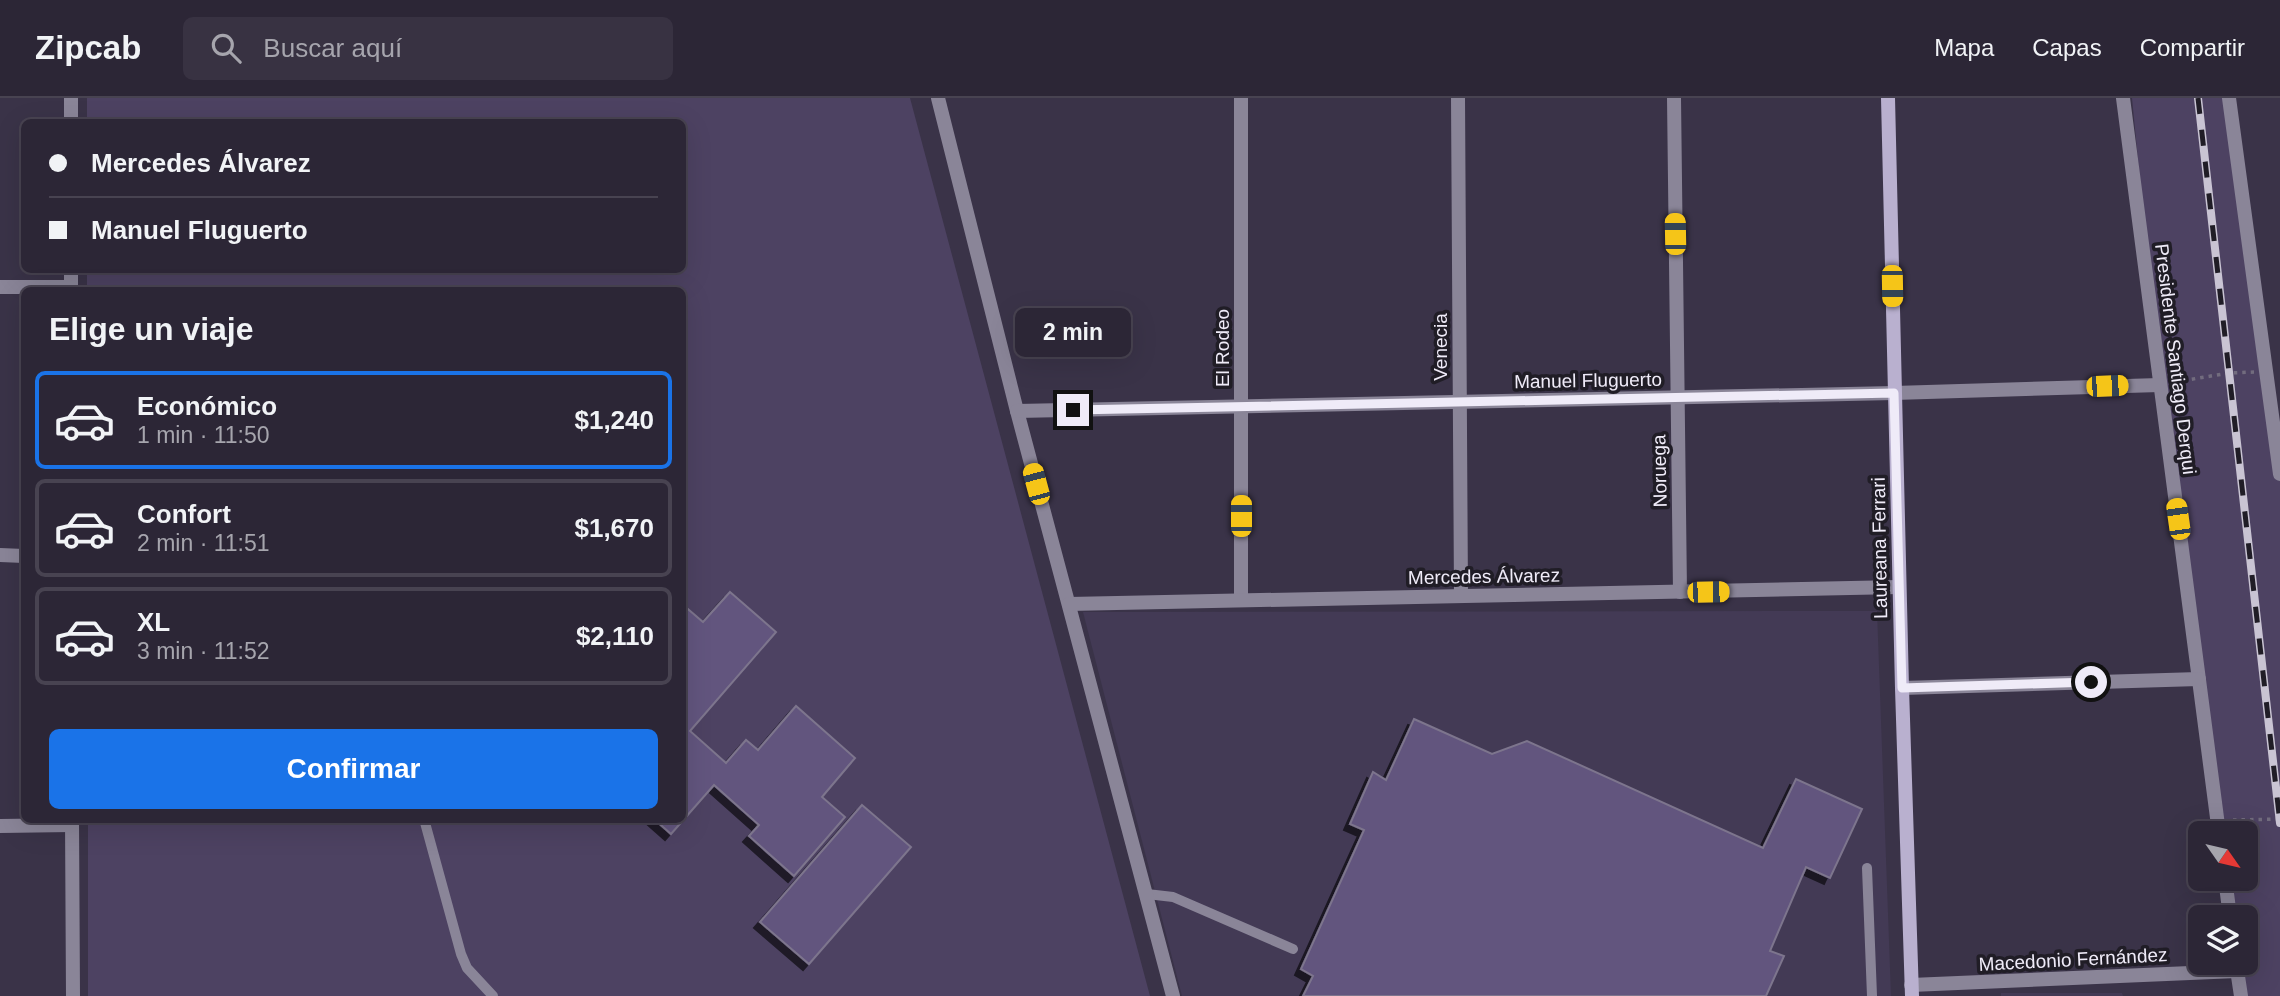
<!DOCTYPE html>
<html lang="es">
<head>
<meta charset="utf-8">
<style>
  :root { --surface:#2c2636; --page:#383242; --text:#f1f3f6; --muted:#a6a5ad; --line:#484351; --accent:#1a73e8 }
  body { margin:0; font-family:Helvetica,sans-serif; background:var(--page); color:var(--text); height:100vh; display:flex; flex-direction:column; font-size:26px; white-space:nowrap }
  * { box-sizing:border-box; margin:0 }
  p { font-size:23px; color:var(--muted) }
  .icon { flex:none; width:38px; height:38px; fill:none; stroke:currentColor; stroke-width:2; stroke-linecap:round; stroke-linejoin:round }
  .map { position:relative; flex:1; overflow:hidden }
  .side { position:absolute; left:21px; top:189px; width:665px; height:536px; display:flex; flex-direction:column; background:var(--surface); border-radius:10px; box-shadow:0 7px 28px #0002,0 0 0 2px var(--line) }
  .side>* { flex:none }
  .top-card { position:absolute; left:21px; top:21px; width:665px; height:154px; border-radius:10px; box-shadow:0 7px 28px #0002,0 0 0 2px var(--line); display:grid; align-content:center; height:154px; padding:0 28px; background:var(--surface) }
  .needle { width:46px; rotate:124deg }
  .buttons { position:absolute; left:2188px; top:723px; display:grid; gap:14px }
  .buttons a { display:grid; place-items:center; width:70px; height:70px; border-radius:10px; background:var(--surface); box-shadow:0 7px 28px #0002,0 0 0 2px var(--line); font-size:35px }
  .end { position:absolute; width:32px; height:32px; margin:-16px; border:9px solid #efebf8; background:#111; box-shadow:0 0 0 4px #111 }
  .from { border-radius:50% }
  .bubble { position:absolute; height:49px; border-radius:10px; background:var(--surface); box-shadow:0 7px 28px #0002,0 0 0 2px var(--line); font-size:23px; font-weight:700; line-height:49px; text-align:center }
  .car { position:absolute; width:21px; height:42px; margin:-21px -10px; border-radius:9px; box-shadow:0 0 5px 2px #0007; background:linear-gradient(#f5c518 24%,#345 0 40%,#f5c518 0 76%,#345 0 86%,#f5c518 0) }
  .top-card b { display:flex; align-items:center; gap:24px; height:66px; font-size:26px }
  .top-card b+b { border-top:2px solid var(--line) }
  .top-card i { width:18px; height:18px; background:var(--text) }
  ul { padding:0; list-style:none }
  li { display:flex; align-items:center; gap:21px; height:98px; margin:0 14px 10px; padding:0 14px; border:4px solid var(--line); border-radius:10px }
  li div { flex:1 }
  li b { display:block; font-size:26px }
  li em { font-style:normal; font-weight:700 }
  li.selected { border-color:var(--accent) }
  li>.icon { width:63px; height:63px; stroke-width:1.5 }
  h2 { padding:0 28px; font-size:32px; line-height:84px }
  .button { display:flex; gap:14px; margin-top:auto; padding:14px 28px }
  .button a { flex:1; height:80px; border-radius:10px; background:var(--accent); color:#fff; font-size:28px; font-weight:700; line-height:80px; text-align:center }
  header { display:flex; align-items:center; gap:42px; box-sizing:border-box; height:98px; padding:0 35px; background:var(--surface); border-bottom:2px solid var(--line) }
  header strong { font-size:33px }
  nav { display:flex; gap:38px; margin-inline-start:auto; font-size:24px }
  .search { width:490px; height:63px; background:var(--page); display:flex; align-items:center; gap:18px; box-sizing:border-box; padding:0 24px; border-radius:10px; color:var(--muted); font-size:26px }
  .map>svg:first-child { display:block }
  .built { fill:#433a55 }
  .green { fill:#4d4262 }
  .building { fill:#62557e; stroke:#7d758d; stroke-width:2; filter:url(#shadow) }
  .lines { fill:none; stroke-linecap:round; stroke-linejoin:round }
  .path { stroke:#726c7e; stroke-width:3.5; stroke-dasharray:3.5 5; stroke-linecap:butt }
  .lane { stroke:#8a8598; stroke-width:10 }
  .street { stroke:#8a8598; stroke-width:14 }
  .secondary { stroke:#b9b0cf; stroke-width:14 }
  .rail-casing { stroke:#c9c4d3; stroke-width:8 }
  .rail { stroke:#201d26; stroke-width:5; stroke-dasharray:16; stroke-linecap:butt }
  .route { stroke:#efebf8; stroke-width:9 }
  .labels { text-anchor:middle; stroke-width:7; stroke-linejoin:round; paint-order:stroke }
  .street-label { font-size:19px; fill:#efebf8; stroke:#201d26 }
</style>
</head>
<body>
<header>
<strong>Zipcab</strong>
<div class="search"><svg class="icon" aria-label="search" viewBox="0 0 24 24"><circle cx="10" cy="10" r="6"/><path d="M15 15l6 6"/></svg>Buscar aquí</div>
<nav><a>Mapa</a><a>Capas</a><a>Compartir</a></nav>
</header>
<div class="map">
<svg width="2280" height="898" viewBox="0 0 2280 898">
  <defs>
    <filter id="shadow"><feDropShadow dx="-6" dy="6" stdDeviation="0" flood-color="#0009"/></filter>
  </defs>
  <rect width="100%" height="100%" fill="#3a3348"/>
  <g class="built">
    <path d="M1877,513L1891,898H1182L1083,514Z"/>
    <path d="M2001,895H2122L2123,898H2001Z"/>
  </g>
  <g class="green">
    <path d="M87,0H910L1150,898H88V721H682V192H87V172H682V24H87Z"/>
    <path d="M2132,0H2225L2280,376V898H2241L2236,865L2245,864V819H2230L2225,781L2245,780V735H2219L2160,287Z"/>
  </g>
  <g class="building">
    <path d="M730,494L776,534L690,633L726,665L746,642L758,652L796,608L855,660L822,699L845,719L794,778L749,738L759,727L714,687L671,736L654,721H682V506L703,524Z"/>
    <path d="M1414,621L1492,656L1527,643L1763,750L1796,681L1862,711L1830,780L1806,769L1770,853L1784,858L1766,898H1303L1313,878L1301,871L1364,732L1350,726L1373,674L1386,682Z"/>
    <path d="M862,707L911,749L809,866L760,824Z"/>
  </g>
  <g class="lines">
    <g class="path">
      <path d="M2175,284L2229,275L2254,274"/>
      <path d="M2233,722L2280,721"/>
    </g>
    <g class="lane">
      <path d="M424,721L461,856L467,870L493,898"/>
      <path d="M1867,770L1872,898"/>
      <path d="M1147,796L1173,799L1293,851"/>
    </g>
    <g class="street">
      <path d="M938,0L1017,313L1173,898"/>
      <path d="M1241,0V501"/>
      <path d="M1458,0L1461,497"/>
      <path d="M1674,0L1680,494"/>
      <path d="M2123,0L2219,735"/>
      <path d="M2229,0L2280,376"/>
      <path d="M71,24V0"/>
      <path d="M71,172V192"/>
      <path d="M0,189H71"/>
      <path d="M1017,313L1894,295L2160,287"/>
      <path d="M0,457L24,458"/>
      <path d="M1069,506L1899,489"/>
      <path d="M1902,590L2199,581"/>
      <path d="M72,721L73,898"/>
      <path d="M0,728L72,727"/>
      <path d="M2225,780L2230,819"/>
      <path d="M2236,865L2241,898"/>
      <path d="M1911,887L2237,873"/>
    </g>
    <path class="secondary" d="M1888,0L1902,590L1912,898"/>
    <g class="rail-casing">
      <path id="rail" d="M2198,0L2280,725"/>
    </g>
    <use href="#rail" class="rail"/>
  </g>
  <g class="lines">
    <path class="route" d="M1073,312L1894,295L1902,590L2091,584"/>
  </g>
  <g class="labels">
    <g class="street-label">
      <text transform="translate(1440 249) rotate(-90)" y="7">Venecia</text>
      <text transform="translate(1222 250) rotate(-90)" y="7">El Rodeo</text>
      <text transform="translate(2176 261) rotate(83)" y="7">Presidente Santiago Derqui</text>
      <text transform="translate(1588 282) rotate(-1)" y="7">Manuel Fluguerto</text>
      <text transform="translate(1659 373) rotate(-91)" y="7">Noruega</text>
      <text transform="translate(1879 450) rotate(-91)" y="7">Laureana Ferrari</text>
      <text transform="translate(1484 478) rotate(-1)" y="7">Mercedes Álvarez</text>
      <text transform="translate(2073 861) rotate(-3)" y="7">Macedonio Fernández</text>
    </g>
  </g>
</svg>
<div class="buttons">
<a><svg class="needle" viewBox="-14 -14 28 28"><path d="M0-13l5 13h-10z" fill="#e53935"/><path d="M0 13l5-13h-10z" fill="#a6a5ad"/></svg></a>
<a><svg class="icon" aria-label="layers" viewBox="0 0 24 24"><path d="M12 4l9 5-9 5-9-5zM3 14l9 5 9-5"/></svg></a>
</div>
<i class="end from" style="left:2091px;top:584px"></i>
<i class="end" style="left:1073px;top:312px"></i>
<div class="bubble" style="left:1015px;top:210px;width:116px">2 min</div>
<i class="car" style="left:1675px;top:136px;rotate:359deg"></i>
<i class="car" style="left:1892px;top:188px;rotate:179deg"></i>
<i class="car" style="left:2107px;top:288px;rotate:88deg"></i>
<i class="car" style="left:1036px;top:386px;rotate:345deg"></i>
<i class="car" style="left:1241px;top:418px;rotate:0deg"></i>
<i class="car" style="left:2178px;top:421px;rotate:352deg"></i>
<i class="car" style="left:1708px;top:494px;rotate:89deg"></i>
<div class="top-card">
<b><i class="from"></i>Mercedes Álvarez</b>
<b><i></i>Manuel Fluguerto</b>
</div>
<section class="side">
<h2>Elige un viaje</h2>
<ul>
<li class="selected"><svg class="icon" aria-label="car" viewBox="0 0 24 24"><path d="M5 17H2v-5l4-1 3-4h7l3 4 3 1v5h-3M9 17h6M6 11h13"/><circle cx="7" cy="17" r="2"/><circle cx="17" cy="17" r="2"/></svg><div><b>Económico</b><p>1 min · 11:50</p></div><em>$1,240</em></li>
<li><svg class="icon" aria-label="car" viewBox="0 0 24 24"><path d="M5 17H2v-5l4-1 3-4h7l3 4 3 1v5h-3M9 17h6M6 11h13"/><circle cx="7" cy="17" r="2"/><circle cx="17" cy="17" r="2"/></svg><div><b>Confort</b><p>2 min · 11:51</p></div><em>$1,670</em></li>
<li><svg class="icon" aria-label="car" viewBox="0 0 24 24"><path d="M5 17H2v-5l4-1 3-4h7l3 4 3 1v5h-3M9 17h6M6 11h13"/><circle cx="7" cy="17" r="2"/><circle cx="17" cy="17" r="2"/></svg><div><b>XL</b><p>3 min · 11:52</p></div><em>$2,110</em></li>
</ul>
<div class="button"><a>Confirmar</a></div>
</section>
</div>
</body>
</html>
